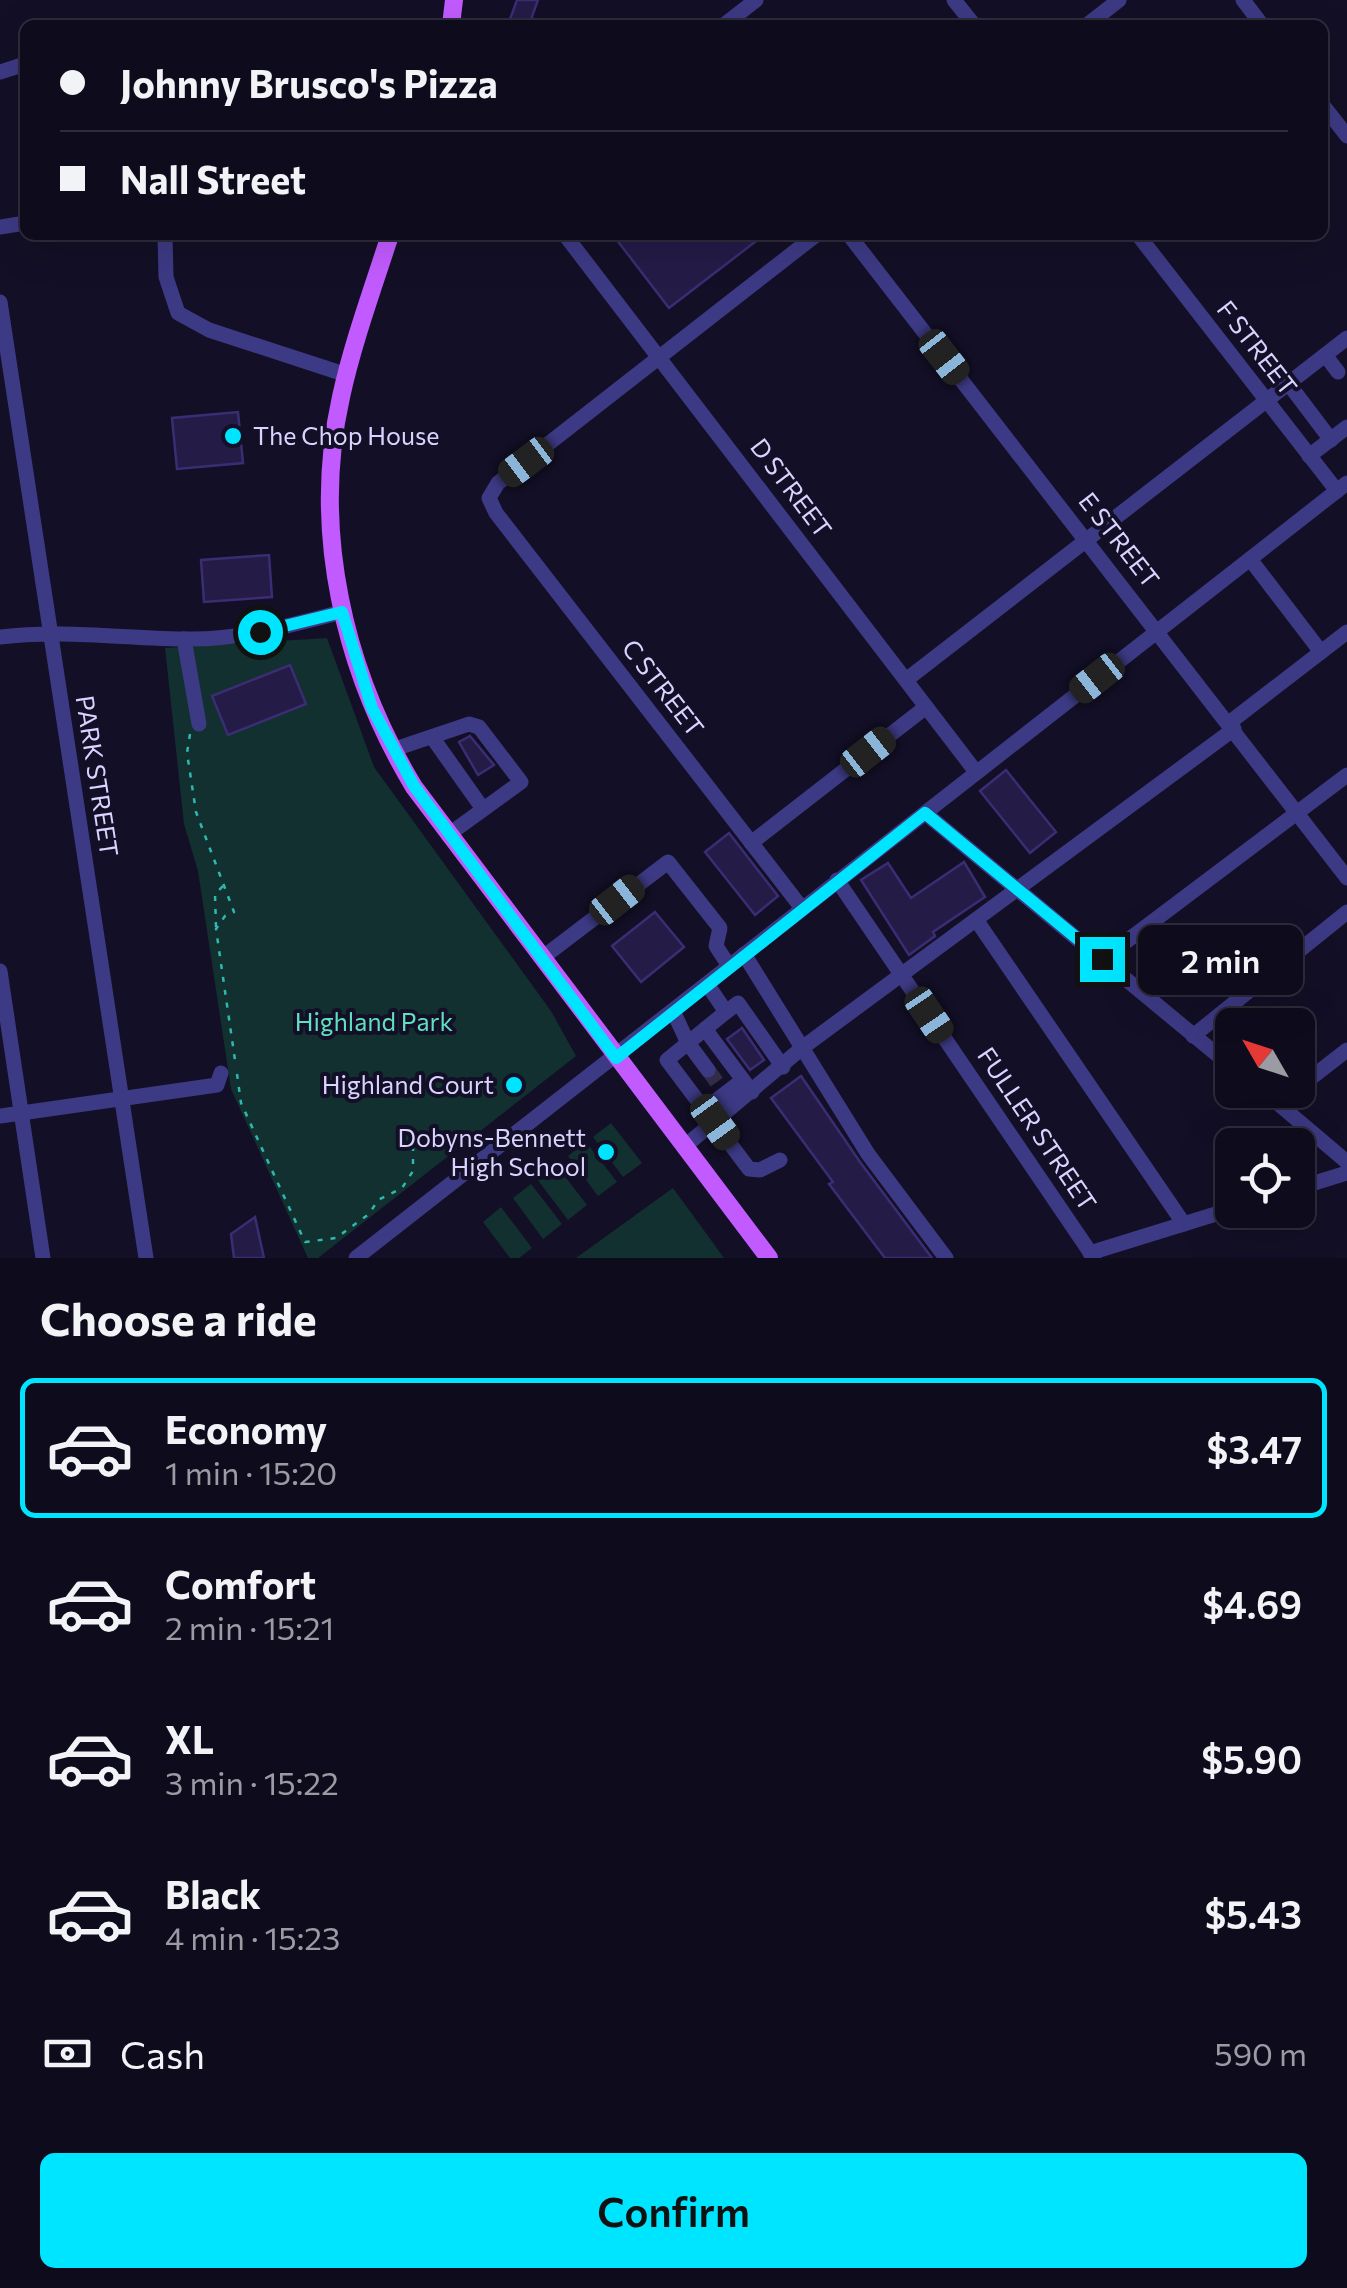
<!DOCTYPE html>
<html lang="en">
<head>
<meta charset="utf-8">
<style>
  :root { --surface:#0e0b1c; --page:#171425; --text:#f1f3f6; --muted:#9b9ba3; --line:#2e2b3b; --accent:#00e5ff }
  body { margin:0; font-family:Commissioner,sans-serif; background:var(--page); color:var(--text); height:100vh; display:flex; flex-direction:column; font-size:38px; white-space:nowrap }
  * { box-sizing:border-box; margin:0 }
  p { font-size:32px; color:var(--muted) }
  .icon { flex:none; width:55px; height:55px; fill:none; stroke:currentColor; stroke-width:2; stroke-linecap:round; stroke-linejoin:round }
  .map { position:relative; height:1258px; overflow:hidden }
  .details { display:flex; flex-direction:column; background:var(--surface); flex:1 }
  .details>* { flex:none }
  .top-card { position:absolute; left:20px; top:20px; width:1308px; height:220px; border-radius:15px; box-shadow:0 10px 40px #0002,0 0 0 2px var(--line); display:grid; align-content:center; height:220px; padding:0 40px; background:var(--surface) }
  .needle { width:65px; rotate:309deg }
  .tools { position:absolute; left:1215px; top:1008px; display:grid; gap:20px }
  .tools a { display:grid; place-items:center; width:100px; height:100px; border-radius:15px; background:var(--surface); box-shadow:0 10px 40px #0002,0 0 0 2px var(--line); font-size:50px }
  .end { position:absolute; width:45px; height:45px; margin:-22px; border:12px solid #00e5ff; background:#111; box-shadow:0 0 0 5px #111 }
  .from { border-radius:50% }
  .bubble { position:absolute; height:70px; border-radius:15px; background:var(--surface); box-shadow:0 10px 40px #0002,0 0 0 2px var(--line); font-size:32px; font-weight:600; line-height:70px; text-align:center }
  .car { position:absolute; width:30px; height:60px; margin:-30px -15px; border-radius:12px; box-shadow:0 0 8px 2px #0007; background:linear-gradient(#222 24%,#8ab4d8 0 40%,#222 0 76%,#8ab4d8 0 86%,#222 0) }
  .top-card b { display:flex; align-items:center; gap:35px; height:95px; font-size:38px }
  .top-card b+b { border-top:2px solid var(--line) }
  .top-card i { width:25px; height:25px; background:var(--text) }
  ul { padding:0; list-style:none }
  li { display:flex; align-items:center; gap:30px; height:140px; margin:0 20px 15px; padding:0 20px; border:5px solid transparent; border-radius:15px }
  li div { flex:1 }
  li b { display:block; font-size:38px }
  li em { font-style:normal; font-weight:600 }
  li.current { border-color:var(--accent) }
  li>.icon { width:90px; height:90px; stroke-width:1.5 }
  h2 { padding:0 40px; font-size:45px; line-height:120px }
  .pay { display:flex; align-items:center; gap:25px; height:110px; padding:0 40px; font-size:38px }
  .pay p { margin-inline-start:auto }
  .cta { display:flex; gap:20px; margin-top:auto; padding:20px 40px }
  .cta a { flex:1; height:115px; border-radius:15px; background:var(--accent); color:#111; font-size:40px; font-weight:600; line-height:115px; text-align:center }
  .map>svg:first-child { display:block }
  .green { fill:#12302f }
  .building { fill:#241b47; stroke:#3b2d73; stroke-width:2.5 }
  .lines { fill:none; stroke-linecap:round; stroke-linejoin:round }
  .minor-tunnel { stroke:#312d47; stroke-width:15; stroke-dasharray:15 8; stroke-linecap:butt }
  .path { stroke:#2fb8b0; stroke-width:2.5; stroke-dasharray:5 8; stroke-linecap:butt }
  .minor { stroke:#3d3a85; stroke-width:15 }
  .major { stroke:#c25bff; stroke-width:18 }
  .route { stroke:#00e5ff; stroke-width:12 }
  .poi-dot { fill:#00e5ff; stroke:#130f26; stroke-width:4 }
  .labels { text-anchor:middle; stroke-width:8; stroke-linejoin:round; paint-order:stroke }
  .street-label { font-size:25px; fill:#d9d4ff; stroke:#130f26 }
  .poi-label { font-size:25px; fill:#d9d4ff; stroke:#130f26; text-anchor:end }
  .park-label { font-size:25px; fill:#5fe0c0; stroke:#130f26 }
</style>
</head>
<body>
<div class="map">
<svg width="1347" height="1258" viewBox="0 0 1347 1258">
  <rect width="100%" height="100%" fill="#130f26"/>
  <g class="green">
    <path d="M327,638L374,767L551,1011L576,1056L318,1258H308L231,1089L198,871L184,824L165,648Z"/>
    <path d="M611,1123L642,1163L623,1177L593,1137Z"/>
    <path d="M586,1142L617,1182L598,1196L568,1156Z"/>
    <path d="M556,1165L587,1205L568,1220L537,1179Z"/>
    <path d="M531,1184L562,1224L543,1239L513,1198Z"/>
    <path d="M673,1188L724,1258H576Z"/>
    <path d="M501,1207L532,1248L519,1258H510L483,1222Z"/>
  </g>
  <g class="building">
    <path d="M517,0H538L529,25H508Z"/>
    <path d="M613,235H764L669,308Z"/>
    <path d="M238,412L243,463L177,469L172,418Z"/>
    <path d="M269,555L272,597L204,602L201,560Z"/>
    <path d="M290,665L306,704L228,735L212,696Z"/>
    <path d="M470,736L494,765L478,775L459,742Z"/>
    <path d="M1006,770L1056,832L1030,853L980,791Z"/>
    <path d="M729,833L778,896L755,915L705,852Z"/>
    <path d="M964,862L985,897L933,932L935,936L909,955L861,880L888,863L911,898Z"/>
    <path d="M655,912L684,947L641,982L612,946Z"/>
    <path d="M742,1028L764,1060L750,1070L727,1039Z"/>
    <path d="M801,1076L860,1162L932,1258H885L829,1184L833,1182L771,1098Z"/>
    <path d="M255,1217L264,1258H234L231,1234Z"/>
  </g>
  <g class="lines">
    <path class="minor-tunnel" d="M708,1070L719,1085"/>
    <g class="path">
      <path d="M190,734L187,753L196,812L234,912L225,916L216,929L236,1067"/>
      <path d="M216,927L215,894L224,885"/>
      <path d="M237,1074L241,1103L305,1242L336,1238L369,1214L378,1200L402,1188L413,1171V1147"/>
    </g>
    <g class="minor">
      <path d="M954,0L974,25"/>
      <path d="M1243,0L1262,25"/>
      <path d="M724,25L756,0"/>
      <path d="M1087,25L1119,0"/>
      <path d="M0,72L25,64"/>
      <path d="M1322,104L1347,136"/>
      <path d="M0,227L25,223"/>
      <path d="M165,235L166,277L178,313L209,330L347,375"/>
      <path d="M565,235L976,772"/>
      <path d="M849,235L1347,878"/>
      <path d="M1138,235L1337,491"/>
      <path d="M0,302L146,1258"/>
      <path d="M1325,355L1338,372"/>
      <path d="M1288,383L1331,440"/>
      <path d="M1309,456L1347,427"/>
      <path d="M1250,559L1321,652"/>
      <path d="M0,637C65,629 126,639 191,639C243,639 292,625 342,612"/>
      <path d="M184,639L199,724"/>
      <path d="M906,680L1347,338"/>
      <path d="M1229,723L1347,632"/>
      <path d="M432,737L483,809"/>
      <path d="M392,750L469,724L479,727L521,782L448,835"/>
      <path d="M925,813L1232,1067"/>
      <path d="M751,843L926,707"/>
      <path d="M837,880L1094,1258"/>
      <path d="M801,907L496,513L489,498L498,483L816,235"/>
      <path d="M977,921L1184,1224"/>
      <path d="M744,954L868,1154L946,1258"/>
      <path d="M542,958L668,862L720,928L716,946L729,966"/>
      <path d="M1103,959L1347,775"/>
      <path d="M0,971L43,1258"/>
      <path d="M707,984L726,1012L667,1060L749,1169L760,1170L780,1160"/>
      <path d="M673,1011L688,1043L708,1070"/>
      <path d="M726,1012L738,1003L783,1067"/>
      <path d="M705,1029L752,1092"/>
      <path d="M1193,1036L1347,912"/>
      <path d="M1298,1088L1347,1050"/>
      <path d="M1262,1090L1347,1162"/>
      <path d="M705,1109L743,1080"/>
      <path d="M0,1116L217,1085L221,1073"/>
      <path d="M684,1147L802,1048L1234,729"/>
      <path d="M1298,1188L1347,1173"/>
      <path d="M1090,1253L1232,1209"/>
      <path d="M356,1258L1347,483"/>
    </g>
    <g class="major">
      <path d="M451,25L454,0"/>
      <path d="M390,235C373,288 353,342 341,397C311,531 344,671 414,787L769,1258"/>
    </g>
  </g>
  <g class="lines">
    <path class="route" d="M260,632L342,612L372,708L414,786L616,1058L925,813L1102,959"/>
  </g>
  <g class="poi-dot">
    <circle cx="233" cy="436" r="10"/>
    <circle cx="514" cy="1085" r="10"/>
    <circle cx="606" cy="1152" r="10"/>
  </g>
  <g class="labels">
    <g class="street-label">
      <text transform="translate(1257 348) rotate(52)" y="9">F STREET</text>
      <text transform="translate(791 488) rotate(53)" y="9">D STREET</text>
      <text transform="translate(1119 540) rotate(52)" y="9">E STREET</text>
      <text transform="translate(663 688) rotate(52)" y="9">C STREET</text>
      <text transform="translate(97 776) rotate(81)" y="9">PARK STREET</text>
      <text transform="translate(1037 1129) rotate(56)" y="9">FULLER STREET</text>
    </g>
    <g class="poi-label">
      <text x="253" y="445" text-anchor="start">The Chop House</text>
      <text x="494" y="1094">Highland Court</text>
      <text x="586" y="1147">Dobyns-Bennett<tspan x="586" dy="29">High School</tspan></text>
    </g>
    <g class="park-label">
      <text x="374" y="1031">Highland Park</text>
    </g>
  </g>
</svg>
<div class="tools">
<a><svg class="needle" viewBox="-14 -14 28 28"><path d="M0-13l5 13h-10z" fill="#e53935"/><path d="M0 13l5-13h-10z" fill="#9b9ba3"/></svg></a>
<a><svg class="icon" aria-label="locate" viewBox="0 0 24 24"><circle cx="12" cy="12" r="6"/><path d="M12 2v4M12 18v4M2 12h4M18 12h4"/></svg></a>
</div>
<i class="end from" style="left:260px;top:632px"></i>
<i class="end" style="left:1102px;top:959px"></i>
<div class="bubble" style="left:1138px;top:925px;width:165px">2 min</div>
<i class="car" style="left:944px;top:357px;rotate:142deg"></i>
<i class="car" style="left:526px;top:462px;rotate:233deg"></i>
<i class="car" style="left:1097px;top:678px;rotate:232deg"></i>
<i class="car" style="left:868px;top:752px;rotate:52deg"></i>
<i class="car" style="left:617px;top:900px;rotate:52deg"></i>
<i class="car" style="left:929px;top:1015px;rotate:146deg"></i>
<i class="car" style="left:715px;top:1122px;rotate:144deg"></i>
<div class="top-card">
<b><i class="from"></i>Johnny Brusco's Pizza</b>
<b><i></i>Nall Street</b>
</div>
</div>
<section class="details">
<h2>Choose a ride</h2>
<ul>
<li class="current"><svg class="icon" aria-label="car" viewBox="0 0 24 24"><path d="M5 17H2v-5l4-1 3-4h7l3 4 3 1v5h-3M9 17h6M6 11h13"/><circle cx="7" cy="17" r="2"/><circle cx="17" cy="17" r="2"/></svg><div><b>Economy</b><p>1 min · 15:20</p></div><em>$3.47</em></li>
<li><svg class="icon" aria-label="car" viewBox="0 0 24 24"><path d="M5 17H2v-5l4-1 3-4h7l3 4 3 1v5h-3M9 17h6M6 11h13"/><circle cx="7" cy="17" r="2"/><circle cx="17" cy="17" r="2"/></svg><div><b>Comfort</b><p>2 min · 15:21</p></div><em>$4.69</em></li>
<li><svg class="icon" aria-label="car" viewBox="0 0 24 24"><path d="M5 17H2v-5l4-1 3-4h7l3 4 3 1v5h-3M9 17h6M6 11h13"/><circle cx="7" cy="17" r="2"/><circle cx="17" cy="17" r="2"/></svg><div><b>XL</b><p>3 min · 15:22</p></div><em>$5.90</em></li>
<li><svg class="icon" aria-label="car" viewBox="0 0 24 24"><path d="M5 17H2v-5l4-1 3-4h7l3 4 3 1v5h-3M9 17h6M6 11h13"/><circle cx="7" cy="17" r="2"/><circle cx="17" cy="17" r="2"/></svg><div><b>Black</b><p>4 min · 15:23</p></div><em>$5.43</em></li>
</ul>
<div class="pay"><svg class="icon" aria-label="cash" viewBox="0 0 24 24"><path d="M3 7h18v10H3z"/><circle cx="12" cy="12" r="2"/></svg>Cash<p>590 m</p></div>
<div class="cta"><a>Confirm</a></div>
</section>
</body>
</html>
